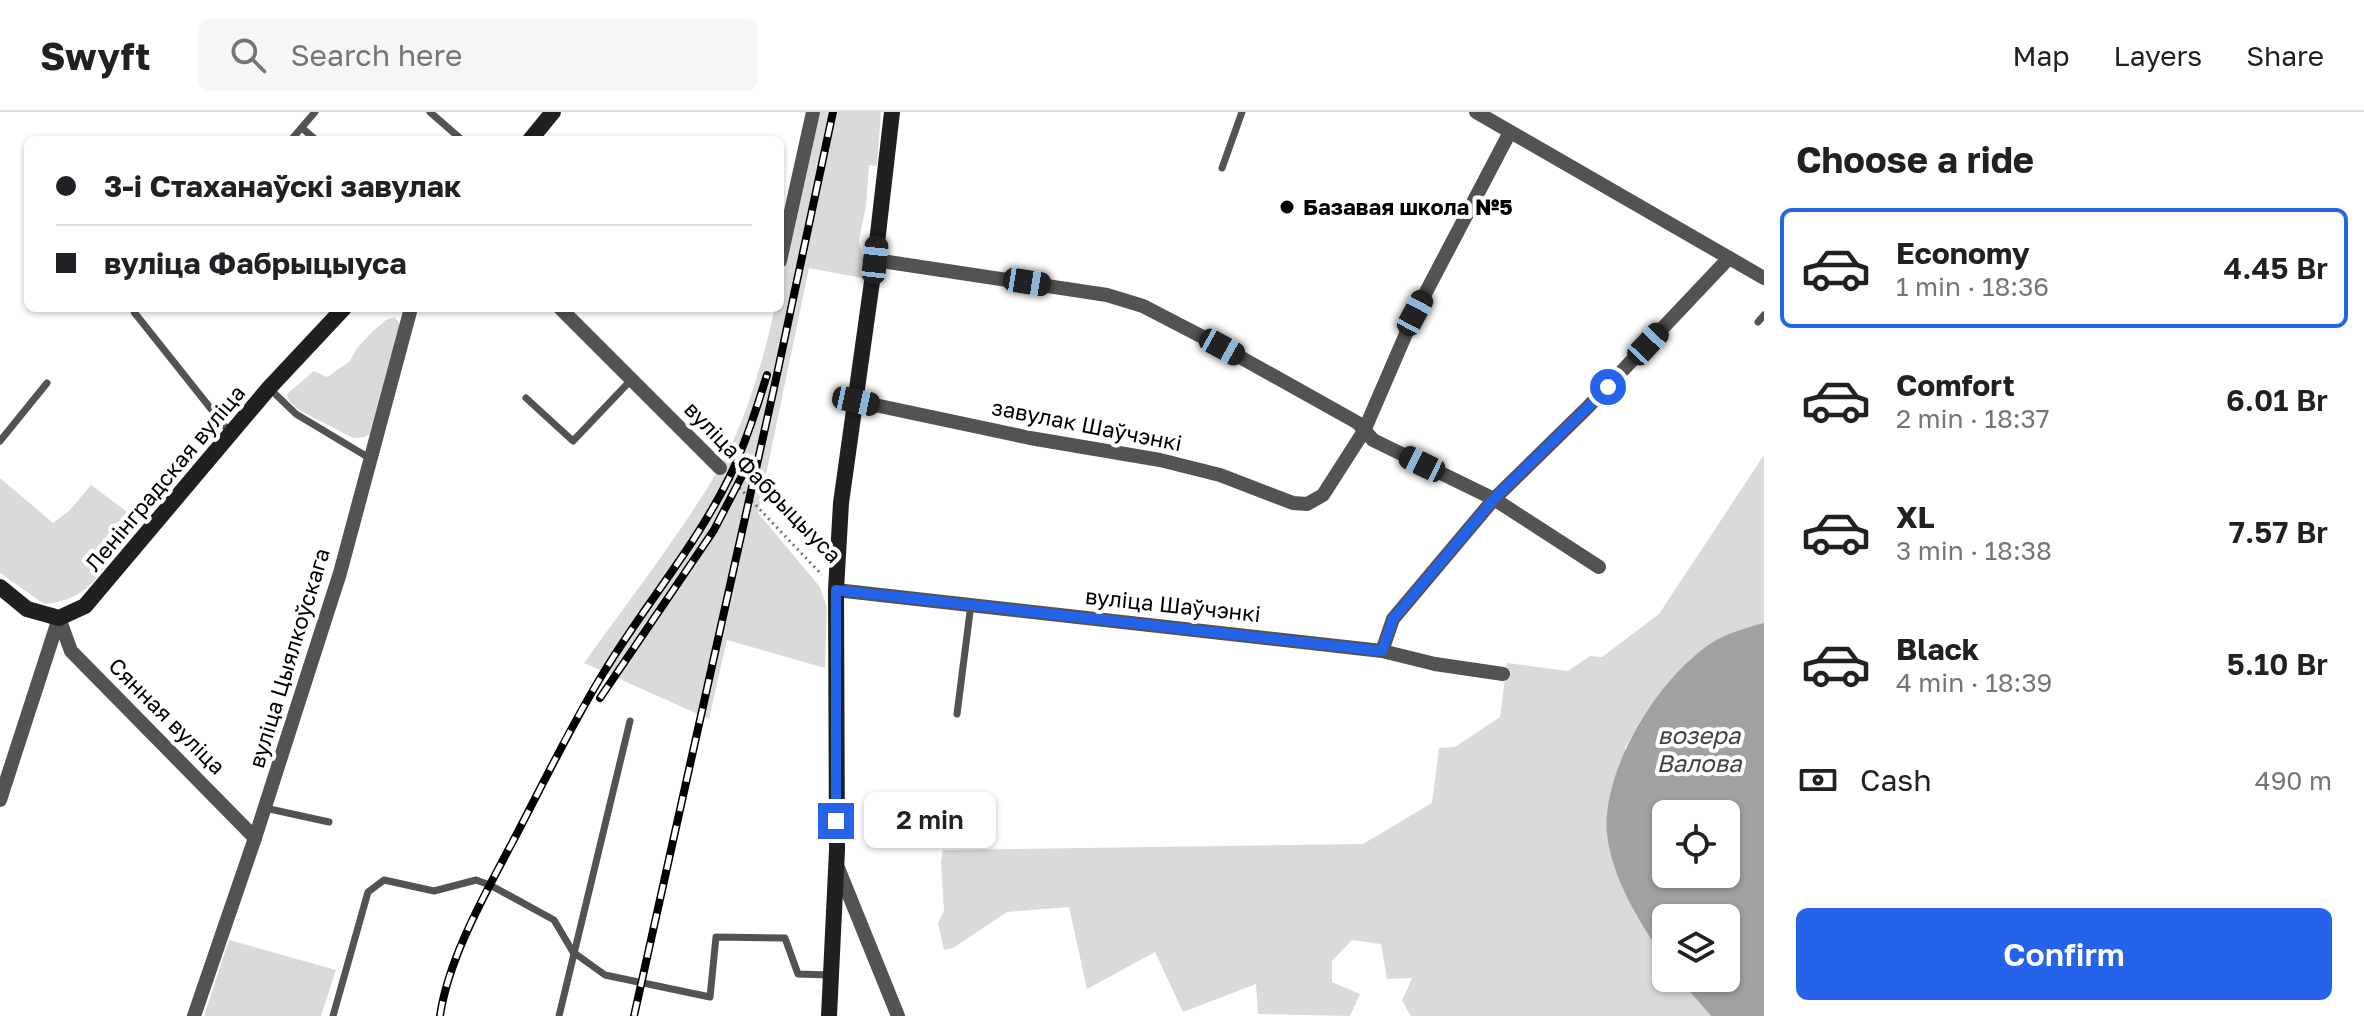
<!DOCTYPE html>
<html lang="en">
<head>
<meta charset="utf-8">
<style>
  :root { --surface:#fff; --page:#f6f6f6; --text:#202124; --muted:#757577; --line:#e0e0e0; --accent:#2563eb }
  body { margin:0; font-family:"Golos Text",sans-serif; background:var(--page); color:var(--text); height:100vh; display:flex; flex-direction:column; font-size:30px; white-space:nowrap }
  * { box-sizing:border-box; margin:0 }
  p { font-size:26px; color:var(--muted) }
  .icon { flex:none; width:44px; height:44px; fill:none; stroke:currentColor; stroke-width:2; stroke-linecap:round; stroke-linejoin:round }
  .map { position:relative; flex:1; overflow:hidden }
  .panel { display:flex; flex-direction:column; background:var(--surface); width:600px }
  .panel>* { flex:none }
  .hud { position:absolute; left:24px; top:24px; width:760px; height:176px; border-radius:12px; box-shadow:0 2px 6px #0004; display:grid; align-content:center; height:176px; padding:0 32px; background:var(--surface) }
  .controls { position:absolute; left:1652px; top:688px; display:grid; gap:16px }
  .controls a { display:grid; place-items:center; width:88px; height:88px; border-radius:12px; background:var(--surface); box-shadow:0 2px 6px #0004; font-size:40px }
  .end { position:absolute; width:36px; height:36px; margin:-18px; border:10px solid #2563eb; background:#fff; box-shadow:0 0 0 4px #fff }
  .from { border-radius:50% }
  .bubble { position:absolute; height:56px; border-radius:12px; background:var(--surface); box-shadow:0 2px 6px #0004; font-size:26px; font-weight:600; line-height:56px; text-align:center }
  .car { position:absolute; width:24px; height:48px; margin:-24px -12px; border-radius:10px; box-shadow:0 0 6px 2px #0007; background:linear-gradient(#222 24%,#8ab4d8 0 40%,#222 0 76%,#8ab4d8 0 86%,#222 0) }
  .hud b { display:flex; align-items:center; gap:28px; height:76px; font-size:30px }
  .hud b+b { border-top:2px solid var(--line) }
  .hud i { width:20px; height:20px; background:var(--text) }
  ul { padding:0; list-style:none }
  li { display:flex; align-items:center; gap:24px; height:120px; margin:0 16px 12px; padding:0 16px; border:4px solid transparent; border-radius:12px }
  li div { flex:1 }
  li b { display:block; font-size:30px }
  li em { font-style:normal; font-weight:600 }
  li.selected { border-color:var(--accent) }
  li>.icon { width:72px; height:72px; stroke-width:1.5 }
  h2 { padding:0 32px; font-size:36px; line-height:96px }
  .pay { display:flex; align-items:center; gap:20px; height:88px; padding:0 32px; font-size:30px }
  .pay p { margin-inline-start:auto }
  .button { display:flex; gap:16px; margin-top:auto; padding:16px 32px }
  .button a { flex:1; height:92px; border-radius:12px; background:var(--accent); color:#fff; font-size:32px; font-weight:600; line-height:92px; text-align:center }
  header { display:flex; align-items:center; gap:48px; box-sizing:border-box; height:112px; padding:0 40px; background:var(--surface); border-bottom:2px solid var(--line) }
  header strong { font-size:38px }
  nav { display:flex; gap:44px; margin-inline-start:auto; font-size:28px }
  .search { width:560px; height:72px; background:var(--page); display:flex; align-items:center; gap:20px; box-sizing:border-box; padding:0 28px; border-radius:12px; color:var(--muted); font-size:30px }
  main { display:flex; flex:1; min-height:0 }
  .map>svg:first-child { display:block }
  .green { fill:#dadada }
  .water { fill:#a1a1a1; fill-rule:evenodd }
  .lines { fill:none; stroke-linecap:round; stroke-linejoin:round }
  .path { stroke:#757575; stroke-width:3; stroke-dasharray:2 4; stroke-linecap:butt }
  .lane { stroke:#535353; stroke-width:7 }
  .street { stroke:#535353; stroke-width:14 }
  .secondary { stroke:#202020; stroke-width:16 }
  .rail-casing { stroke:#000; stroke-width:8 }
  .rail { stroke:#fff; stroke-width:5; stroke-dasharray:15; stroke-linecap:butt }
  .route { stroke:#2563eb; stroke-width:10 }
  .poi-dot { fill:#000; stroke:#fff; stroke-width:3 }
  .labels { text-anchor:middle; stroke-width:8; stroke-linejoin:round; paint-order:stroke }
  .poi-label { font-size:22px; font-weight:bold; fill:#000; stroke:#fff; text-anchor:start }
  .street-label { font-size:22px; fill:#000; stroke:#fff }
  .water-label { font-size:24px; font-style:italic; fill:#424242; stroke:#fff }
</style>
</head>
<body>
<header>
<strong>Swyft</strong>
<div class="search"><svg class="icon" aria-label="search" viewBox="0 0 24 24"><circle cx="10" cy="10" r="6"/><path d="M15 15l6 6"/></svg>Search here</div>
<nav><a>Map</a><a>Layers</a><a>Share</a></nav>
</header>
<main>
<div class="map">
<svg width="1764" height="904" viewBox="0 0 1764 904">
  <rect width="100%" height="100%" fill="#fff"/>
  <g class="green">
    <path d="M820,0H881L877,54L869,53L866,94L859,128L864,151L862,166L809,156L758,401L820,475L827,496L825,556L727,528L709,607L584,551C630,487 679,424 719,357C745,313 764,245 775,196H780V176Z"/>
    <path d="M394,205L399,210L400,214L370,322L365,325L353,326L299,298L289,289L287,282L314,259L327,265L350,249L357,236L373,219L386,208Z"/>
    <path d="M1764,343V511L1717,528L1695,544L1674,566L1644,603L1625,636L1628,785L1666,849V866H1678L1711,904H1411L1402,889L1412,866L1387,867L1381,832L1352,828L1332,849V870L1360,882L1350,904L1258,902L1256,872L1183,900L1155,840L1087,877L1069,795L1007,800L953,836L944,838L938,811L944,799L941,749L943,738L1363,732L1432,691L1439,636L1455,635L1500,605L1507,551L1568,559L1590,544L1602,545L1659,502Z"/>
    <path d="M0,366L53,411L70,398L91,373L137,407L100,450L105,455C89,478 72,490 44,492L0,461Z"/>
    <path d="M229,828L336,858L321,904H204Z"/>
  </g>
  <path class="water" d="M1764,511V904H1711L1678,866H1726V806H1666V849C1641,813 1612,767 1607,722C1601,656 1662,559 1718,527C1732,520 1748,515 1764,511ZM1666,702H1726V762H1666Z"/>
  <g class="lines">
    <path class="path" d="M731,367L822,463"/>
    <g class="lane">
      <path d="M430,0L462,28"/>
      <path d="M302,16L316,28"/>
      <path d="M291,28L315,0"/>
      <path d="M1222,56L1242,0"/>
      <path d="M137,196L134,200L231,322"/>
      <path d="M1758,210L1764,203"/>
      <path d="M269,276L296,302L371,347"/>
      <path d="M526,286L573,329L631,268"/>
      <path d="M0,329L47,271"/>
      <path d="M957,602L971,492"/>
      <path d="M265,696L329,710"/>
      <path d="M333,904L368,780L384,768L434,779L476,768L490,773L554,808L573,840L605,863L710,885L716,825L785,826L798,862L829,863"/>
      <path d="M559,904L630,609"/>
    </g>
    <g class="street">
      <path d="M1476,0L1764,166"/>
      <path d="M875,148L1107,183L1143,194L1222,235L1358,311L1373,328L1494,387L1599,455"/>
      <path d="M780,149L813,0"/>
      <path d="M560,196L720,356"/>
      <path d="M856,289L1030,326L1160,348L1220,363L1293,391L1307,392L1323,383L1364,319L1415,201L1510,20"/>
      <path d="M836,478L1382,539L1435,552L1503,562"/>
      <path d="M59,506L71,539L255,726"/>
      <path d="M1382,539L1393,507L1494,387L1587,296L1729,146"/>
      <path d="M0,688L59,506"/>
      <path d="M836,751L898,904"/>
      <path d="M194,904L255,726L340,461L411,196"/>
    </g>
    <g class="secondary">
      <path d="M530,28L553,0"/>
      <path d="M0,475L27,497L59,506L85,494L269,276L344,196"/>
      <path d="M829,904L837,738L836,478L841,391L875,148L892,0"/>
    </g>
    <g class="rail-casing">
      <g id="rail">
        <path d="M600,586L714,418L744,360"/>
        <path d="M440,904C448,847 485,782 512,731C542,674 570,615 604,560C644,494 695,435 729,366C745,333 756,298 767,263"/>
        <path d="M634,904L776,267L833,0"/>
      </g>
    </g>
    <use href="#rail" class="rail"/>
  </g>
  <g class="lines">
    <path class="route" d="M836,709V478L1382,539L1393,507L1494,387L1608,275"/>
  </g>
  <circle class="poi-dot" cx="1287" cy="95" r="8"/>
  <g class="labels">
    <g class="poi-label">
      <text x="1303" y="103">Базавая школа №5</text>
    </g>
    <g class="street-label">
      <text transform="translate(1087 313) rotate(11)" y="8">завулак Шаўчэнкі</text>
      <text transform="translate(165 366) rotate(-50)" y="8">Ленінградская вуліца</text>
      <text transform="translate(763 370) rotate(46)" y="8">вуліца Фабрыцыуса</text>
      <text transform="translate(1173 493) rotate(6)" y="8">вуліца Шаўчэнкі</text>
      <text transform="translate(289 546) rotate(-73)" y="8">вуліца Цыялкоўскага</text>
      <text transform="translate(167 604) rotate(45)" y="8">Сянная вуліца</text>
    </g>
    <g class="water-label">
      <text x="1699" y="632">возера<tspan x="1699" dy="28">Валова</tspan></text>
    </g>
  </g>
</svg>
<div class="controls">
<a><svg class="icon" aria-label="locate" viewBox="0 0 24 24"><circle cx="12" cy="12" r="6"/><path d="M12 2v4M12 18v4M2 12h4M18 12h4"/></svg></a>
<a><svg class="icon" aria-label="layers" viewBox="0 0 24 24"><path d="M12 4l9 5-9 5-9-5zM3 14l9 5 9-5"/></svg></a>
</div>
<i class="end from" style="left:1608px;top:275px"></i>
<i class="end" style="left:836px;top:709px"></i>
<div class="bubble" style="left:864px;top:680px;width:132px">2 min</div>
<i class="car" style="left:875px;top:148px;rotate:6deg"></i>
<i class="car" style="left:1027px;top:170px;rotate:99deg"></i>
<i class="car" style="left:1415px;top:201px;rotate:28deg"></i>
<i class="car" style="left:1648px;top:232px;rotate:43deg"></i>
<i class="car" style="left:1222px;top:235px;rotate:119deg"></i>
<i class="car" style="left:856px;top:289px;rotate:102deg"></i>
<i class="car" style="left:1422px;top:352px;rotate:296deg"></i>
<div class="hud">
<b><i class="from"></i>3-і Стаханаўскі завулак</b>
<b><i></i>вуліца Фабрыцыуса</b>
</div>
</div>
<section class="panel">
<h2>Choose a ride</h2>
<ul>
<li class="selected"><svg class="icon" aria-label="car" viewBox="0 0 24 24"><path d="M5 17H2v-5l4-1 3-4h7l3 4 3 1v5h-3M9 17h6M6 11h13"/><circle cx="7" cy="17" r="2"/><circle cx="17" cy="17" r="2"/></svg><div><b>Economy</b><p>1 min · 18:36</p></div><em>4.45 Br</em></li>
<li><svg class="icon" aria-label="car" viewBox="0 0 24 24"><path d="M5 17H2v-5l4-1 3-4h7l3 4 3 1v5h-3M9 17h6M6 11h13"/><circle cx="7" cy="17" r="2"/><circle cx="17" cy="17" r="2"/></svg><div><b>Comfort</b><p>2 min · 18:37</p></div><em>6.01 Br</em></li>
<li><svg class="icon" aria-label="car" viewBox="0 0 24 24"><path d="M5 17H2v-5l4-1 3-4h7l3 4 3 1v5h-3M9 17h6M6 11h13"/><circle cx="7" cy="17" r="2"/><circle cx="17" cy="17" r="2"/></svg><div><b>XL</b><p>3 min · 18:38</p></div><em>7.57 Br</em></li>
<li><svg class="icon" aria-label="car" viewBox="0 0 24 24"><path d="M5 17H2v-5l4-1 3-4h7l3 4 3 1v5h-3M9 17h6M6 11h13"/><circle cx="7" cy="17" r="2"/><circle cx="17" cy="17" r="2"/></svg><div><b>Black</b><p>4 min · 18:39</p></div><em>5.10 Br</em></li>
</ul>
<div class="pay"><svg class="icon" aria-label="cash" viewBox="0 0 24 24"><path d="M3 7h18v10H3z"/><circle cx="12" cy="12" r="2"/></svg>Cash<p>490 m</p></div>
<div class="button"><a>Confirm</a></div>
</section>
</main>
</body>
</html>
